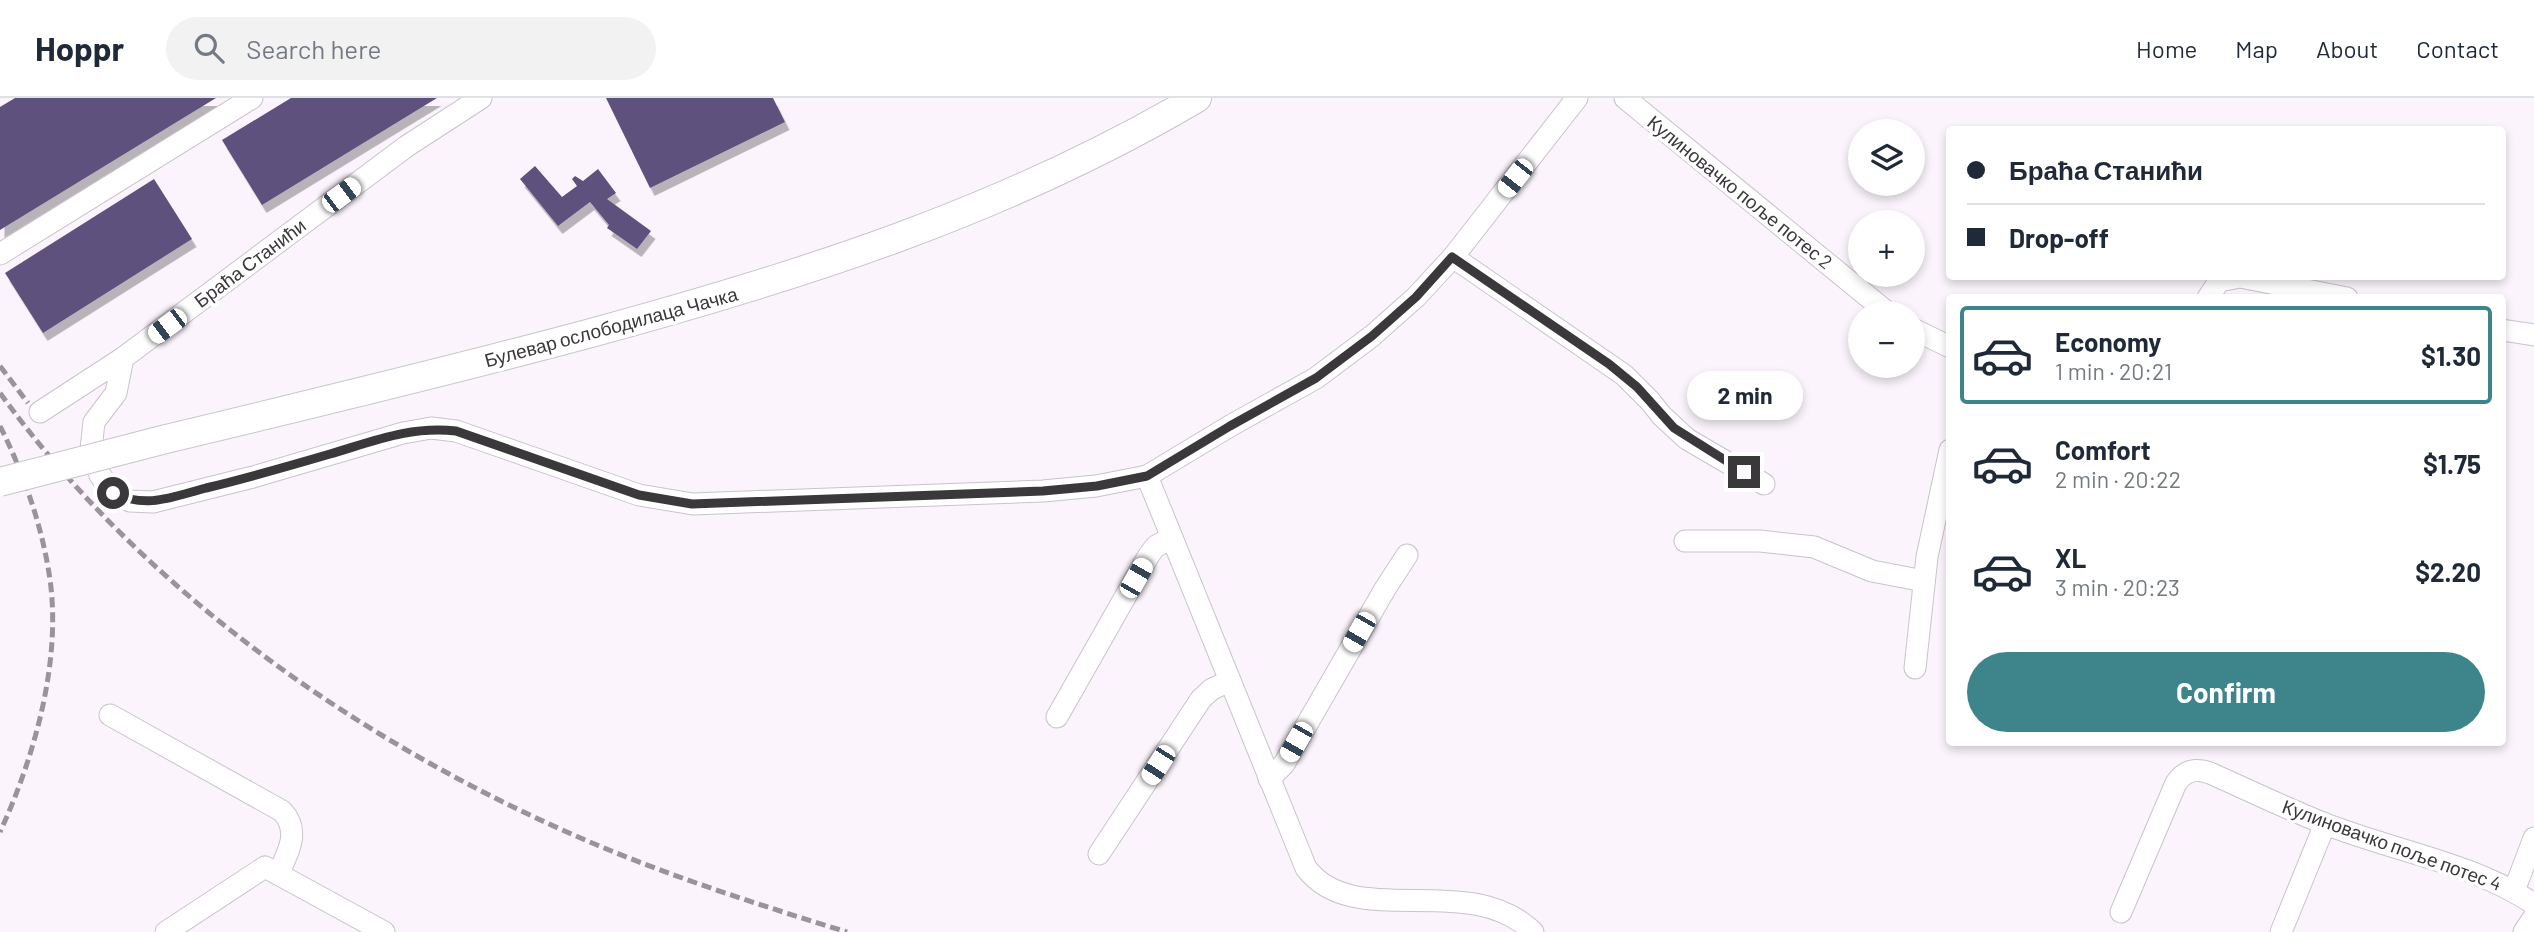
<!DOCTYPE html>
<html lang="en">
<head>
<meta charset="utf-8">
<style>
  :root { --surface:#fff; --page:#f2f2f3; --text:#1f2937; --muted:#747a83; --line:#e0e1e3; --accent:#3d858a }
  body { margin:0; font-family:Barlow,sans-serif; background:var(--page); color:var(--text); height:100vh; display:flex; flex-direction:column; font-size:26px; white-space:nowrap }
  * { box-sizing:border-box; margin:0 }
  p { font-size:23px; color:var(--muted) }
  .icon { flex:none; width:38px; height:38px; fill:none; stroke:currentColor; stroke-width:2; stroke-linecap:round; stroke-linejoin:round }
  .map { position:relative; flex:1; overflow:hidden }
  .side { position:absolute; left:1946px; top:196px; width:560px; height:452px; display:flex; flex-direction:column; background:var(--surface); border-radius:7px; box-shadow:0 4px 10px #0003 }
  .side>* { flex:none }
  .hud { position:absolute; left:1946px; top:28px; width:560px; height:154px; border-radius:7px; box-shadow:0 4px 10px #0003; display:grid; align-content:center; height:154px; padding:0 21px; background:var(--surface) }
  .fabs { position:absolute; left:1848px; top:21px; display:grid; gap:14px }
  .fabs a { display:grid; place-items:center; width:77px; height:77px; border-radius:50%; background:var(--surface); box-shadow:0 4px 10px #0003; font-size:35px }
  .end { position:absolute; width:32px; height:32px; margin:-16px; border:9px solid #3b383b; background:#fff; box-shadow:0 0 0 4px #fff }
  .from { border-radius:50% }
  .bubble { position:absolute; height:49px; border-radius:24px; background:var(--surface); box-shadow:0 4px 10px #0003; font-size:23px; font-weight:700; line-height:49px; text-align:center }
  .car { position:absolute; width:21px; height:42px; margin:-21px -10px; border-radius:9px; box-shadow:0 0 5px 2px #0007; background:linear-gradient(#fff 24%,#345 0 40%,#fff 0 76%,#345 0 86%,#fff 0) }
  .hud b { display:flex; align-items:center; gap:24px; height:66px; font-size:26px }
  .hud b+b { border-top:2px solid var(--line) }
  .hud i { width:18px; height:18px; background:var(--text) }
  ul { padding:12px 0 0; list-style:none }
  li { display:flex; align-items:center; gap:21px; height:98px; margin:0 14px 10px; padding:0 7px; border:4px solid transparent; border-radius:7px }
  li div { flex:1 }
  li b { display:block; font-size:26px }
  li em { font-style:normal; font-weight:700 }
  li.selected { border-color:var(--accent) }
  li>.icon { width:63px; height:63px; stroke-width:1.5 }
  .action { display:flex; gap:14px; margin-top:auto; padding:14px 21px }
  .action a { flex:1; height:80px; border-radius:42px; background:var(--accent); color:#fff; font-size:28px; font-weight:700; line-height:80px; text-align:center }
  header { display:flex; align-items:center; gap:42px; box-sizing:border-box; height:98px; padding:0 35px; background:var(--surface); border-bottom:2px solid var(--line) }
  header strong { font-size:33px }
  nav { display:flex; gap:38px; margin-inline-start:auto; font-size:24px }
  .search { width:490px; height:63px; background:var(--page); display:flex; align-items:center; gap:18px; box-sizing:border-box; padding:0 24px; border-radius:38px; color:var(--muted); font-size:26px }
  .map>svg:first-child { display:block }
  .building { fill:#5f517d; filter:url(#shadow) }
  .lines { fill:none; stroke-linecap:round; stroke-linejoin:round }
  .minor-casing { stroke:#cac3cb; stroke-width:23 }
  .major-casing { stroke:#cac3cb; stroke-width:30 }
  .minor { stroke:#fff; stroke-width:21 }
  .major { stroke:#fff; stroke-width:28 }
  .rail { stroke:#999499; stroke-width:5; stroke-dasharray:10 5; stroke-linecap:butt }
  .major-bridge-casing { stroke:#cac3cb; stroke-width:30; stroke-linecap:butt }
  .major-bridge { stroke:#fff; stroke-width:28 }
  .route { stroke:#3b383b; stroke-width:9 }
  .labels { text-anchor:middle; stroke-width:7; stroke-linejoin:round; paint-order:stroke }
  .street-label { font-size:19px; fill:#3b383b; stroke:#fff }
</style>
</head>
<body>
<header>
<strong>Hoppr</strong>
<div class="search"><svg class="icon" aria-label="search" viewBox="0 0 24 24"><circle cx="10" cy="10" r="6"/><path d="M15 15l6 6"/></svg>Search here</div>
<nav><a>Home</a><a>Map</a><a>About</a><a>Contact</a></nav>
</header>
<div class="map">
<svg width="2534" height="834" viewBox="0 0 2534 834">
  <defs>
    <filter id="shadow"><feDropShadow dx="4.5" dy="8" stdDeviation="0" flood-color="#0004"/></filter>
  </defs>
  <rect width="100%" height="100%" fill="#fbf4fc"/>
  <g class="building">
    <path d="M15,0H216L0,132V9Z"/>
    <path d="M291,0H437L262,107L222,42Z"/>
    <path d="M606,0H773L785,24L650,90Z"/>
    <path d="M535,68L562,99L577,88L572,81L575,78L583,83L598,71L616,95L607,101L651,133L637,151L607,130L609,127L590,104L558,128L520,81Z"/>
    <path d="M154,81L192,141L43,235L5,175Z"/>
  </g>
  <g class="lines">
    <g class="minor-casing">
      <g id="minor">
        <path d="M1625,0L1888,215"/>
        <path d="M0,156L252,0"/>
        <path d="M1453,159L1624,277L1650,303L1662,318L1687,341L1764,386"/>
        <path d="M2208,200L2219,183L2240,179L2347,200"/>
        <path d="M1913,231L1950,249"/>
        <path d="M2502,232L2534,237"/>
        <path d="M123,260L116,295L94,324L91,351L100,377L113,395L130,403L153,404L253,379L403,335L431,330L456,333L639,397L693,406L1043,393L1096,388L1147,378L1230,328L1316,280L1372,238L1416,199L1453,159L1577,0"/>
        <path d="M40,314L123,260L407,48L481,0"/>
        <path d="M1147,378L1306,770C1354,834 1469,771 1533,834"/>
        <path d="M1685,443H1760L1814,449L1872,473L1924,483"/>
        <path d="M1915,570L1927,459L1950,352"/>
        <path d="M110,617L282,713C301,733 288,755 278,776"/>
        <path d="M1057,619L1149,457L1156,448L1172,440"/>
        <path d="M1269,681L1284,666L1385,491L1407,457"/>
        <path d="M1099,756L1201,601L1212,591L1230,583"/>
        <path d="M2514,793L2534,740"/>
        <path d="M2121,814L2176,685C2185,672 2196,670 2210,675C2248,692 2285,710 2323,725C2393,753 2471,764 2534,806"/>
        <path d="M166,834L265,769L384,834"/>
        <path d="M2281,834L2325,726"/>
        <path d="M2524,834L2534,819"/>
      </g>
    </g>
    <g class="major-casing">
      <path id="major" d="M166,341C308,307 450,273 591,235C804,177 1005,113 1197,0"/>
    </g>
    <use href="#minor" class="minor"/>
    <use href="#major" class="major"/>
    <g class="rail">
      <path d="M0,268L28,305"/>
      <path d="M0,295C146,497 369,651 597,747C678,781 763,808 847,834"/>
      <path d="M0,328C23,374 41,425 49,475C63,559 35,658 0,734"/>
    </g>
    <g class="major-bridge-casing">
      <path id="major-bridge" d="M0,384L166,341"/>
    </g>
    <use href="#major-bridge" class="major-bridge"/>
  </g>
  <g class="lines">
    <path class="route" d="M113,395C147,411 172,399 206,390C248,380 289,368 330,356C374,343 410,328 456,333L639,397L692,406L1043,393L1097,388L1147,378L1230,328L1316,280L1372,238L1416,199L1452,159L1609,266L1637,289L1674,330L1744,374"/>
  </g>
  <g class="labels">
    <g class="street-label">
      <text transform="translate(1740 94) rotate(39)" y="7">Кулиновачко поље потес 2</text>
      <text transform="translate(250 165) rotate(-37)" y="7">Браћа Станићи</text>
      <text transform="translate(611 229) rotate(-15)" y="7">Булевар ослободилаца Чачка</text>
      <text transform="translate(2392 747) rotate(20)" y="7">Кулиновачко поље потес 4</text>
    </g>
  </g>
</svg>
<div class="fabs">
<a><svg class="icon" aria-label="layers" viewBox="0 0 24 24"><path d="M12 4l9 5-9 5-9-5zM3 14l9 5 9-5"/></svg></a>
<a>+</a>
<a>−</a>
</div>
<i class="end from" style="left:113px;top:395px"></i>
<i class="end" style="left:1744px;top:374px"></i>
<div class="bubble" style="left:1687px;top:273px;width:116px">2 min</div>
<i class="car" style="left:1515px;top:80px;rotate:218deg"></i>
<i class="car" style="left:341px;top:97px;rotate:53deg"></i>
<i class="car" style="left:167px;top:228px;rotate:233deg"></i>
<i class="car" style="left:1136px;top:480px;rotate:30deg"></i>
<i class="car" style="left:1359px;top:534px;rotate:210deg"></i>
<i class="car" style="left:1296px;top:644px;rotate:210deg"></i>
<i class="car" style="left:1158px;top:667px;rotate:213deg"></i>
<div class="hud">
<b><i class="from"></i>Браћа Станићи</b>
<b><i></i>Drop-off</b>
</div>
<section class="side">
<ul>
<li class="selected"><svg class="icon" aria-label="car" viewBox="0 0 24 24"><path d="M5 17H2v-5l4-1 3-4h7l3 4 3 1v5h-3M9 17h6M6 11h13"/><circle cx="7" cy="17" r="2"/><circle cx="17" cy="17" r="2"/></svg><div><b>Economy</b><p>1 min · 20:21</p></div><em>$1.30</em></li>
<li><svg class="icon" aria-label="car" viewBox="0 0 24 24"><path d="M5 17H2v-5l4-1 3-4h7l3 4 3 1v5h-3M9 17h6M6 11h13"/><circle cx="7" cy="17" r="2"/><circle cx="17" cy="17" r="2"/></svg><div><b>Comfort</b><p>2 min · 20:22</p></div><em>$1.75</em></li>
<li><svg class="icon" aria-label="car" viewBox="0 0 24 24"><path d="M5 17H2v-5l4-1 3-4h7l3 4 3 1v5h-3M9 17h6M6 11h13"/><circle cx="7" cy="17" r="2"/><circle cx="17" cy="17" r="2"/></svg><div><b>XL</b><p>3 min · 20:23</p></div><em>$2.20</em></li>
</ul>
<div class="action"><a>Confirm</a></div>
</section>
</div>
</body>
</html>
